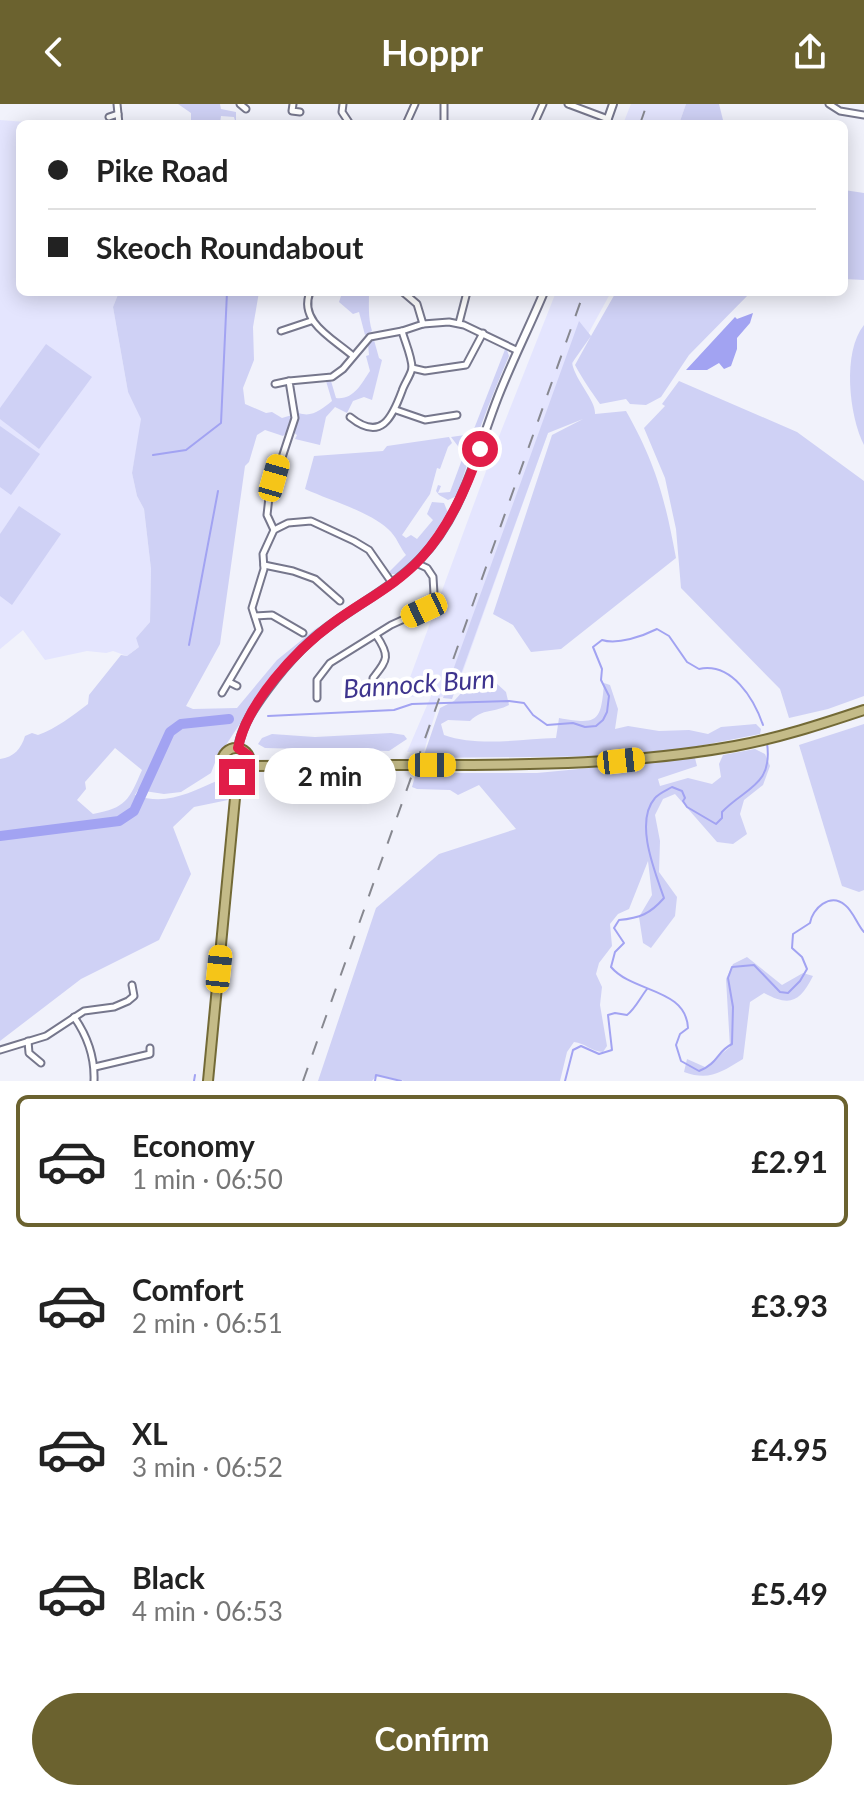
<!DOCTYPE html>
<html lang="en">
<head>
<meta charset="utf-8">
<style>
  :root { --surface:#fff; --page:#f6f6f6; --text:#222; --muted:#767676; --line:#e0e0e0; --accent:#6b622f }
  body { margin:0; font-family:Lato,sans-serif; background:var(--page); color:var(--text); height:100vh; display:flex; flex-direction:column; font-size:30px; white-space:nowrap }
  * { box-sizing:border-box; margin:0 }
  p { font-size:26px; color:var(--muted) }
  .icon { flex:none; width:44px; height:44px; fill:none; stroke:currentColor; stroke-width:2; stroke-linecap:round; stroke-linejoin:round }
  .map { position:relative; height:977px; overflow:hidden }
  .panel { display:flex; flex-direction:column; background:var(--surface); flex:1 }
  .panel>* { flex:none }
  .hud { position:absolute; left:16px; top:16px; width:832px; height:176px; border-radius:12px; box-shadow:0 4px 20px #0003; display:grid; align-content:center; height:176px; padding:0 32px; background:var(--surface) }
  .end { position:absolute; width:36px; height:36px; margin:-18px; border:10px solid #e11d48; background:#fff; box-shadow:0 0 0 4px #fff }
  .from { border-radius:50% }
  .bubble { position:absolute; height:56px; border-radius:28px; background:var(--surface); box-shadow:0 4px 20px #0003; font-size:26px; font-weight:700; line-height:56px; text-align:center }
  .car { position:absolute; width:24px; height:48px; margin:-24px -12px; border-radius:10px; box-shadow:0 0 6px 2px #0007; background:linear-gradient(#f5c518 24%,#345 0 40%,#f5c518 0 76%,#345 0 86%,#f5c518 0) }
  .hud b { display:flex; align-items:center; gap:28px; height:76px; font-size:30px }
  .hud b+b { border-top:2px solid var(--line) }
  .hud i { width:20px; height:20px; background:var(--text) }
  ul { padding:14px 0 0; list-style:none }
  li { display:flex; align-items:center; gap:24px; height:132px; margin:0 16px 12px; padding:0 16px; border:4px solid transparent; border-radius:12px }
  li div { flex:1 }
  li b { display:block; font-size:30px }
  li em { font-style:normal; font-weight:700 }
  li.current { border-color:var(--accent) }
  li>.icon { width:72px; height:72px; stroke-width:1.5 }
  .action { display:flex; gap:16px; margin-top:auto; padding:16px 32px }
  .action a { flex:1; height:92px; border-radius:48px; background:var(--accent); color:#fff; font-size:32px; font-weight:700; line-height:92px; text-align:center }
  header { display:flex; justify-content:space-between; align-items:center; height:104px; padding:0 32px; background:var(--accent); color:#fff; font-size:36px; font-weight:700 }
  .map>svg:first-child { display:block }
  .built { fill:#e4e5fe }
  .green { fill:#cfd1f5; fill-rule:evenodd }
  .water { fill:#a2a3f2 }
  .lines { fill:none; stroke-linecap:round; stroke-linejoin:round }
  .stream { stroke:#a2a3f2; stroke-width:2 }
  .river { stroke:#a2a3f2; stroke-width:10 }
  .minor-casing { stroke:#76778c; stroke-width:9 }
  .tertiary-casing { stroke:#76778c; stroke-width:10 }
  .primary-casing { stroke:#736a36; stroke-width:12 }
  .minor { stroke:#fff; stroke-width:5 }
  .tertiary { stroke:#fff; stroke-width:6 }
  .primary { stroke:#c4bb88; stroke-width:8 }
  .rail { stroke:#878890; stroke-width:2; stroke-dasharray:14 14; stroke-linecap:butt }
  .primary-bridge-casing { stroke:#736a36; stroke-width:12; stroke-linecap:butt }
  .primary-bridge { stroke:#c4bb88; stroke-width:8 }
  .route { stroke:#e11d48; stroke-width:10 }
  .labels { text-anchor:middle; stroke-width:8; stroke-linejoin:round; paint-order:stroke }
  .water-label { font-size:26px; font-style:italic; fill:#3e348e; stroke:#fff }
</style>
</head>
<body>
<header><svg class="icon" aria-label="back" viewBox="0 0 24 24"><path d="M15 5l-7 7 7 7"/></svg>Hoppr<svg class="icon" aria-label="share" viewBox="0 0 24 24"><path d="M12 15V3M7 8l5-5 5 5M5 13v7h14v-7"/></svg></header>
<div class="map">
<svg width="864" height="977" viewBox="0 0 864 977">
  <rect width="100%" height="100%" fill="#f1f2fb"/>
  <g class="built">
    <path d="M631,0H686L679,20H623Z"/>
    <path d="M0,16L52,20H20V188H119L113,203L128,288L142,315L132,369L137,392L144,405L151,465L150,518L136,534L140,542L127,552L113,547L106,549L87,547L45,556L23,526L0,545Z"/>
    <path d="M556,188H611L574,256L456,587L453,591L440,593L424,647L407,648L431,592L408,593V579L496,340Z"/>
  </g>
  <g class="green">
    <path d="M178,0H220L221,5L236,8V20L234,13L221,12L220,20H191V9Z"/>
    <path d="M686,0H719L724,20H679Z"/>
    <path d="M844,86L864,89V176L844,175Z"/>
    <path d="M119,188H259L253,223L254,256L243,284L245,300L266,309L272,308L282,314L292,311L289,297C294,309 294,323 283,332L265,326L257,331L249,358L245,362L220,540L186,602L193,605L237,604L277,556L319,522L281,562L257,594L216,656L211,669L181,688L164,690L138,686L135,691C166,702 189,689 219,676L228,696L194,703L173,723L191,770L159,836L81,875L0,937V655C14,653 21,645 25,632L32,629L38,631C57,624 72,612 88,600L89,591L121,551L127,552L139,543L136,534L150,518L151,465L144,405L137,392L132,369L141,315L128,288L113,203ZM115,644L142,666C129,696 126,704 93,710L77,696L86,685L85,678Z"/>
    <path d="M332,188H369C369,202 368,213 372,227L365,231L359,208L353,210L339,198L341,192Z"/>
    <path d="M616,188H751L689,251L661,293L646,301L630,300L626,295L600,300C591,287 583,276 575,261L591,232L572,259C576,278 596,296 595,310L626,307C656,360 665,395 676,454L561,545L531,548L513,521L493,510L552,331L583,315L548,329L452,595L443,594L579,217L591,232Z"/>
    <path d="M864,221V341C849,312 842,248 864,221Z"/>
    <path d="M374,236L379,254L382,256L372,296L364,293L353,297L347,309L335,303L326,313L320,341L295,335L297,331L293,328L298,319L295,294L299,309C312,314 322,305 332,297L326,277H331L336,294C354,296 361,280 370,267L366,252L369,251L368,240Z"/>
    <path d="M46,240L92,273L39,345L0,315V304Z"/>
    <path d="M506,243L509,252C489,298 472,344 457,392L448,396L439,391L436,387L438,381L441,382L438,389L450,388L464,350L451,333L472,330Z"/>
    <path d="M679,277L797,328L864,377V592L828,605L789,614L780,585L681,484L676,425L665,374L644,324L665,302L662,300Z"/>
    <path d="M0,322L40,350L11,391L0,383Z"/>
    <path d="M449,333L452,339L448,343L440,365L437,364L430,390L402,431L406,434L411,431L417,435L433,416L427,410L432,398L444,399L448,409L424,446L399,470H390V467L406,451C399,442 397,433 388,425C370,408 329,396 305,385L314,352L383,347L387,342Z"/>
    <path d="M19,402L61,430L12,501L0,492V430Z"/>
    <path d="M495,578L506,588L509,601C494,609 483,604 470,617L448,616L441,620L444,631C478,643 520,635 556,634L559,614C598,621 601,618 604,579L610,581L618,605L615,625L628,622L659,627L689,626L708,630L721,623L756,620L761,625L760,630L678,646L620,652L423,654L440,604L454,597L463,587Z"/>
    <path d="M864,620V786L859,788L842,782L799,641Z"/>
    <path d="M391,629L404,631L407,635L389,647L265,644L258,640L262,634L272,630L315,633Z"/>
    <path d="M755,645L765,650L770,662L763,681L744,696L740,710L747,730L733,740L717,738L675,690L663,695L655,711L660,737L659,768L677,793L675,812L651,844L643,839L639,813L652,791L648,757L629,805L618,810L610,820L612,842L599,859L596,870L602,883L600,901L607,942L603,948C592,948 585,939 574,938L567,948L560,977H404L377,971L372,977H318L376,804L439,750L516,725L479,681L458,691L450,686L417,685L412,683L416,669H537L695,654L697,662L658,675L660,682L688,674L712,680L721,673L719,660L723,651Z"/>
    <path d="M747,853L782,881L803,869L813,872C800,898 790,903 764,889L750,898L743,955C720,969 709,977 684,968L687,955L705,963L730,943L726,875L733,860Z"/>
  </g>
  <path class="water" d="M753,209L750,219L737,234V245L731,262L724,265L719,259L707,266H686L735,213L737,215Z"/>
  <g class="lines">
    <g class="stream">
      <path d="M153,351L186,346L221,319L227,188"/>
      <path d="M189,541L218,387"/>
      <path d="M268,612L394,606L412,600L509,597L524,599L533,611L547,621L573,619L585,623L596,622L603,616L607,608L609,592L601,576L602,565L593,543L602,536C618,541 643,532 657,525L669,532L687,558L699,565C732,558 754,595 763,621"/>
      <path d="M767,639C773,682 746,683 722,708V714L716,720L687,703L683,697L685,694L682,687L672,683C667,686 659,689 655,694C634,718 655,768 664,794C650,810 640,814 619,816L614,824L624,839L615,848L611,863C633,889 686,884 688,924L680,930L676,941L681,957L699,967C719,959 716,948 732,940L733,903L728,874L732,863L754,861L780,888L788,889L800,877L807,865L802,853L792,844L793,830L810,819C812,805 830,788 845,801C853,807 858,822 864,828"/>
      <path d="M194,977L195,971"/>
      <path d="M375,977L376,971L401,977"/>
      <path d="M565,977L573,946L581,942L599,950L612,946L608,911L615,909L627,911C635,905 640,894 647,885"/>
    </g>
    <path class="river" d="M0,732L119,717L134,707L170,628L181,620L229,615"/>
    <g class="minor-casing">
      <g id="minor">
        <path d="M240,0L246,5"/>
        <path d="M293,0L292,7L300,8"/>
        <path d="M343,0L342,8L350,20"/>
        <path d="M568,0L608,15"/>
        <path d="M829,0L840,7L864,11"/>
        <path d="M118,10L119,20"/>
        <path d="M109,13L118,10L117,0"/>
        <path d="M406,20L415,0"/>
        <path d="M444,20V0"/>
        <path d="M534,20L543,0"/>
        <path d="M310,188C298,218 334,235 353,252"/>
        <path d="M403,188L417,200L423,220"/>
        <path d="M459,219L467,188"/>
        <path d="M281,227L311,217"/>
        <path d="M412,264L425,267L466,261L483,229"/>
        <path d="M275,280L289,277"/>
        <path d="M396,306L425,316L457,311"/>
        <path d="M350,313C381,338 392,314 402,287C404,280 411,271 412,264C412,253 405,238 402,227"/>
        <path d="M274,426L267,411L269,393L295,314L289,277L332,273L343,265L370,233L402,227L423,220L449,218L464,221L516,246"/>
        <path d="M264,461L293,467L315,475L340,497"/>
        <path d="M255,512L272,511L303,529"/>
        <path d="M229,578L237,582"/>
        <path d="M222,589L259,526L252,504L264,465L263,450L274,426L288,419L311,417L354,437L369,446L392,479"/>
        <path d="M372,590L373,574C387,556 391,553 376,531"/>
        <path d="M317,594V576L330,559L391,521L424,506L430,499L434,490L433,473L427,464L416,459"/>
        <path d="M74,913C88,933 95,953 94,977"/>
        <path d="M28,937L29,949L41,959"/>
        <path d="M0,946L46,932L84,907L114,903L128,897L134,892L132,881"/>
        <path d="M95,963L150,950V944"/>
      </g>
    </g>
    <g class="tertiary-casing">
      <g id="tertiary">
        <path d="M606,20L613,0"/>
        <path d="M238,644C242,621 254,604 268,585C287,559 309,535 336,517C364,497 394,481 419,456C463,412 476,349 498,293C512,257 529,224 544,188"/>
      </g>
    </g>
    <g class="primary-casing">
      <g id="primary">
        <circle cx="236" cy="658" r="14"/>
        <path d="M432,661C534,661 635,660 735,642C779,634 822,620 864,606"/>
        <path d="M250,662L393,661"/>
        <path d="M208,977L237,673"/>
      </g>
    </g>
    <use href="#minor" class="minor"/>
    <use href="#tertiary" class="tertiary"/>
    <use href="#primary" class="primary"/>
    <g class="rail">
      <path d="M640,20L647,0"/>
      <path d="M303,977L584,188"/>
    </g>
    <g class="primary-bridge-casing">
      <path id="primary-bridge" d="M393,661H432"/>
    </g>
    <use href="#primary-bridge" class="primary-bridge"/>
  </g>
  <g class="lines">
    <path class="route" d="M237,673C248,670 253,662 249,652L238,644C247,598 296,546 333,519C363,497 397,481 422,453C450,422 467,383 480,345"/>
  </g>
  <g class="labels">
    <g class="water-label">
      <text transform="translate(419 580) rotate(-4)" y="9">Bannock Burn</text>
    </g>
  </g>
</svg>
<i class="end from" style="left:480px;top:345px"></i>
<i class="end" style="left:237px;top:673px"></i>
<div class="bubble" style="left:264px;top:644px;width:132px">2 min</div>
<i class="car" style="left:274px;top:374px;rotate:16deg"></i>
<i class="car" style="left:424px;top:506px;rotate:245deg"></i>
<i class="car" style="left:621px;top:657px;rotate:84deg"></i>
<i class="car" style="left:432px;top:661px;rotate:90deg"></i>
<i class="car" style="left:219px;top:865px;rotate:6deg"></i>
<div class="hud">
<b><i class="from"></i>Pike Road</b>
<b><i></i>Skeoch Roundabout</b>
</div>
</div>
<section class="panel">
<ul>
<li class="current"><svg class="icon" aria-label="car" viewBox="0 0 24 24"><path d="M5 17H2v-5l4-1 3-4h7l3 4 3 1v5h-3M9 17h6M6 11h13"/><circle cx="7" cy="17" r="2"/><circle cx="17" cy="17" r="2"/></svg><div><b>Economy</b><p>1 min · 06:50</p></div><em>£2.91</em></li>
<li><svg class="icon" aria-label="car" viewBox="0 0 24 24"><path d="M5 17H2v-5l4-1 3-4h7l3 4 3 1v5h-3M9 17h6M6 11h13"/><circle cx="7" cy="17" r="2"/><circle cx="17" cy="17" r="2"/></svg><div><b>Comfort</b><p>2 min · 06:51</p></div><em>£3.93</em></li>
<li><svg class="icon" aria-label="car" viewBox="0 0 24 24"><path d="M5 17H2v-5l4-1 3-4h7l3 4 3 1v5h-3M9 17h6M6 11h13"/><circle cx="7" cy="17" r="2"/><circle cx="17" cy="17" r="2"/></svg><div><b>XL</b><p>3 min · 06:52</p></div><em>£4.95</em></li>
<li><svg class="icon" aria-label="car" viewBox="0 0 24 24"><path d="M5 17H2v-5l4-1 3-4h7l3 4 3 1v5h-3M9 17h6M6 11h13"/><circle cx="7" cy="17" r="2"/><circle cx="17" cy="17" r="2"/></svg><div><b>Black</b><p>4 min · 06:53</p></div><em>£5.49</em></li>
</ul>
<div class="action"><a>Confirm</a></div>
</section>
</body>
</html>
